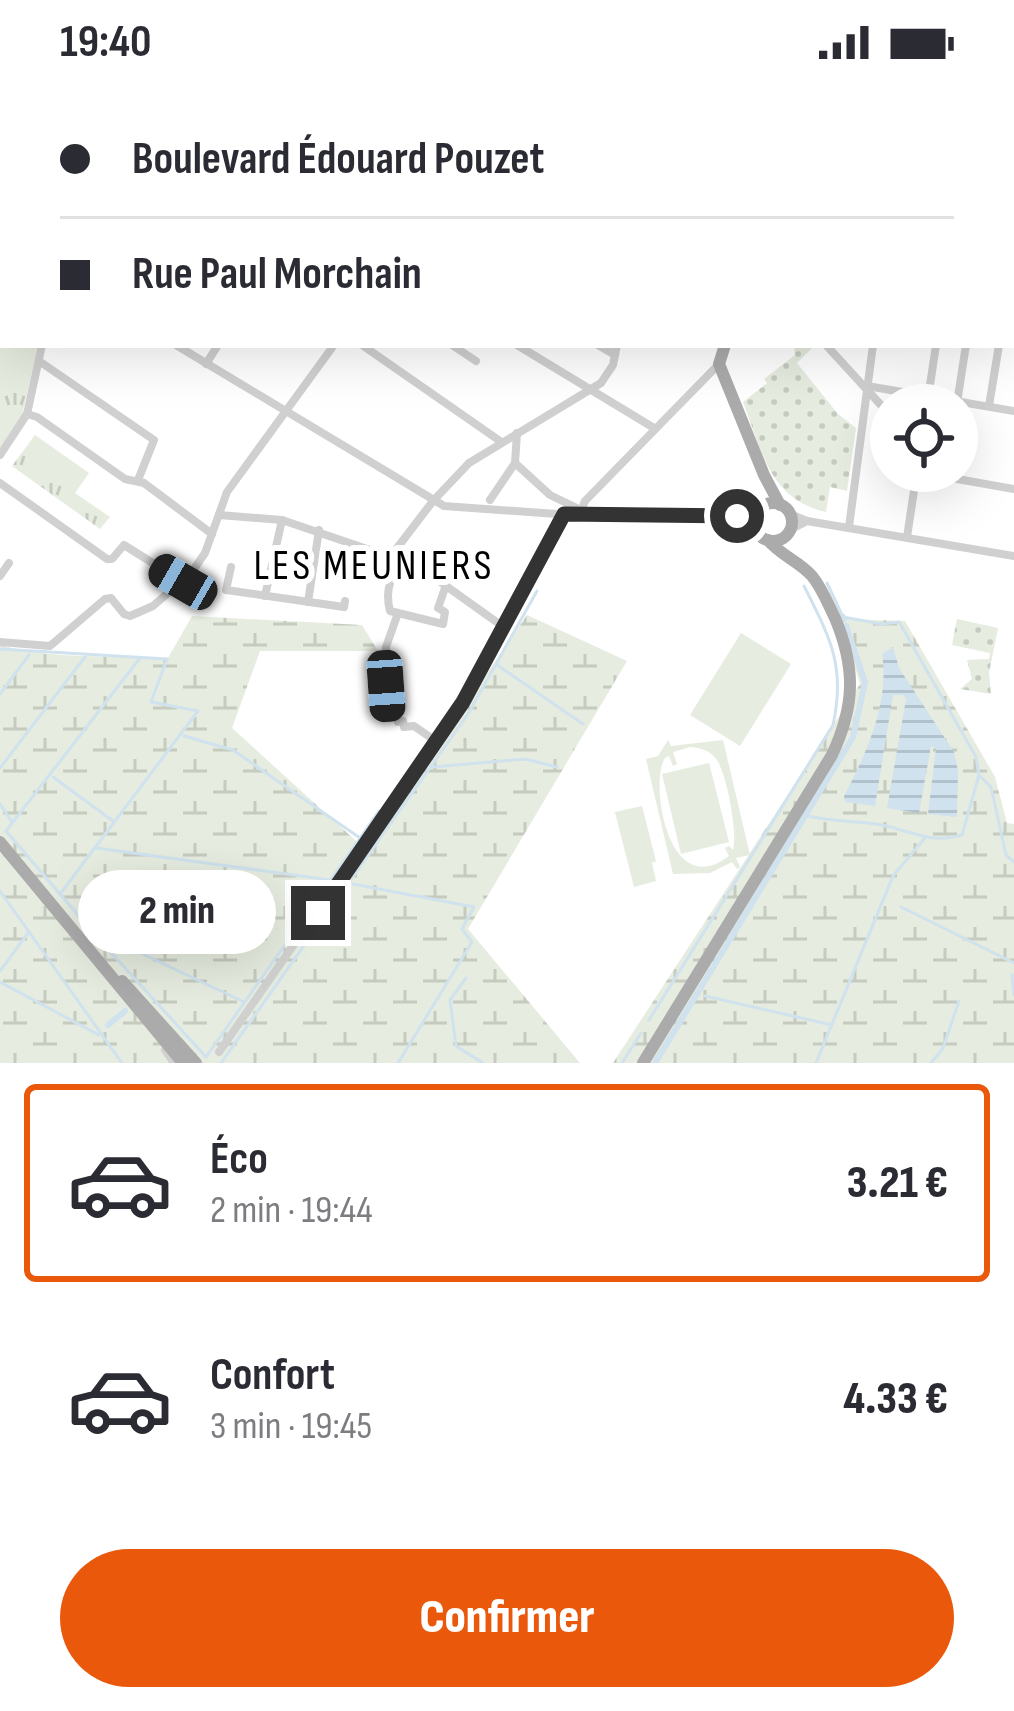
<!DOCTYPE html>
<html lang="fr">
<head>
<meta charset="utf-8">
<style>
  :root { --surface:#fff; --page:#f2f2f3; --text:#2b2b33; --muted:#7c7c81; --line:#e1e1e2; --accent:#ea580c }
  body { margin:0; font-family:"Sofia Sans Condensed",sans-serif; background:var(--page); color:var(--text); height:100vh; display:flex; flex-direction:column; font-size:45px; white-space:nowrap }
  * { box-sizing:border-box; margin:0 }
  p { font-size:39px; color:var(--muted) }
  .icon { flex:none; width:66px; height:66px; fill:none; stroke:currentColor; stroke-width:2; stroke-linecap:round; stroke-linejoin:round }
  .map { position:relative; height:979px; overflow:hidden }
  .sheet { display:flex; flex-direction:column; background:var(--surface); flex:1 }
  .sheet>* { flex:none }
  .banner { position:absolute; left:0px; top:0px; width:1014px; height:264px; box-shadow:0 12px 48px #0002; display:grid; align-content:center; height:264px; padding:0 60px; background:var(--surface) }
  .tools { position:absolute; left:870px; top:300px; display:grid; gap:24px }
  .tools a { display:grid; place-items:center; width:108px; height:108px; border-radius:50%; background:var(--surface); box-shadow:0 12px 48px #0002; font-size:60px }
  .end { position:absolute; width:54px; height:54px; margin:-27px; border:15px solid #333; background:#fff; box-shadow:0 0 0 6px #fff }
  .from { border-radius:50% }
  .bubble { position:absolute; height:84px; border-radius:42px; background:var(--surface); box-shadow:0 12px 48px #0002; font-size:39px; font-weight:800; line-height:84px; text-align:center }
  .car { position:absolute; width:36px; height:72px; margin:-36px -18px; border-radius:15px; box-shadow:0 0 9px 3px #0007; background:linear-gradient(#222 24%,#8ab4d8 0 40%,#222 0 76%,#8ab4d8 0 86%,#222 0) }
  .banner b { display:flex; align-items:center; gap:42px; height:114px; font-size:45px }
  .banner b+b { border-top:3px solid var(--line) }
  .banner i { width:30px; height:30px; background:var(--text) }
  ul { padding:21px 0 0; list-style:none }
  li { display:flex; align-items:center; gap:36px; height:198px; margin:0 24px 18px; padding:0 36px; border:6px solid transparent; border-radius:12px }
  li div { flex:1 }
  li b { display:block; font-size:45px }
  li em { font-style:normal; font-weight:800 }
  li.current { border-color:var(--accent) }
  li>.icon { width:108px; height:108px; stroke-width:1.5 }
  .button { display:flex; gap:24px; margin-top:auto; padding:24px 60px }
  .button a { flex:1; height:138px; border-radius:72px; background:var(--accent); color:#fff; font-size:48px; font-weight:800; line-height:138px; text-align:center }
  .status { display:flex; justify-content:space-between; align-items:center; height:84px; padding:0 60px; background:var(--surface); direction:ltr }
  .status svg { height:33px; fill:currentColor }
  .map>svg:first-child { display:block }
  .grass { fill:url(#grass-tufts) }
  .wetland { fill:url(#wetland-marsh) }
  .park { fill:url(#park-dots) }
  .pitch { fill:#e6ecdf; fill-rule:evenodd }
  .water { fill:url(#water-rules) }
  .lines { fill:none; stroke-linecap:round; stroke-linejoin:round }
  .stream { stroke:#cfe2ee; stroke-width:3 }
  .canal { stroke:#cfe2ee; stroke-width:6 }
  .minor { stroke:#d0d0d0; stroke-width:8 }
  .major { stroke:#ababab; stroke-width:12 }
  .route { stroke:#333; stroke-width:15 }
  .labels { text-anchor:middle; stroke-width:12; stroke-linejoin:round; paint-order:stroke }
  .neighbourhood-label { font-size:42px; letter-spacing:3px; fill:#000; stroke:#fff }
</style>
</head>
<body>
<div class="status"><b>19:40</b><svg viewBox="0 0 49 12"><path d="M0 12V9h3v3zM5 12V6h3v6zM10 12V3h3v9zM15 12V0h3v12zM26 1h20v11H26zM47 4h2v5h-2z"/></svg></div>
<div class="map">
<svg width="1014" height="979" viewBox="0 0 1014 979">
  <defs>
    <pattern id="grass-tufts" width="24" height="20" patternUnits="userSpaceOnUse" patternTransform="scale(3)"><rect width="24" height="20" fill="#e6ecdf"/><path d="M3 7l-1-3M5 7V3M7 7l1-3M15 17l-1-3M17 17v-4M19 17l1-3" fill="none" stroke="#c6cbc0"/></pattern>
    <pattern id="wetland-marsh" width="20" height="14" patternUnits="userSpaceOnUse" patternTransform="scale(3)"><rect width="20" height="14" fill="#e6ecdf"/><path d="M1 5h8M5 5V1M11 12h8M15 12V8" fill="none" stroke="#c6cbc0"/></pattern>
    <pattern id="park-dots" width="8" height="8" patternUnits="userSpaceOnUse" patternTransform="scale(3)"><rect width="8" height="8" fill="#e6ecdf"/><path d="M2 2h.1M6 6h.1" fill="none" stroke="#c6cbc0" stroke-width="1.8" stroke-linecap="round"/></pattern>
    <pattern id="water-rules" width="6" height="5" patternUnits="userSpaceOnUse" patternTransform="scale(3)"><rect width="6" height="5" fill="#cfe2ee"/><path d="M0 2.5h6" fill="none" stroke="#b2c2cd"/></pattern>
  </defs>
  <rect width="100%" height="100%" fill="#fff"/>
  <g class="grass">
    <path d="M0,202L3,261H38L22,332L0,364Z"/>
    <path d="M35,351L89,389L75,409L110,433L100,445L12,382Z"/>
  </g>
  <g class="wetland">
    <path d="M527,531L627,577L468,845L580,979H0V561C53,576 113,571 168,574L192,532L362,541L378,567H260L232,644L366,766Z"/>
    <path d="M840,535L905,537L995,693L1007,739L1014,740V979H613L860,600Z"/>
  </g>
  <g class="park">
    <path d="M794,261H815L797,279L838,330L856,344L847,407L830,403L826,428C769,415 762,367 743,318L767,299L764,295L795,271Z"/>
    <path d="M957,535L998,544L989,589L991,610L960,605L972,595L967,576L989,575L990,569L952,561Z"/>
  </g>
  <g class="pitch">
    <path d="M741,549L791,580L740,662L690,631Z"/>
    <path d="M668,656L671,662L723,656L750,771L736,774L740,783L737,785L732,778L710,789L673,790L646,675L658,672ZM690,663C701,664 710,666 717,676C727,692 738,749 733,766L729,762L725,764L729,772C668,819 649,698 665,674L669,672L673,682L677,680L673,668Z"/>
    <path d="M709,679L729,758L681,770L662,690Z"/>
    <path d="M642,722L656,777L652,779L656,797L634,803L615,728Z"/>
  </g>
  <path class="water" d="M893,563L899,584L954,668L958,687L957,733L928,730L936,664L931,662L919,729L887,724L906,615L903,611H893L875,722L845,718L844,712C866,670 890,619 882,570Z"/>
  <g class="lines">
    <g class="stream">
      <path d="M0,565L167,575L151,618L198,627L60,810"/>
      <path d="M140,574L6,747L90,845L244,918"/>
      <path d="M497,581L583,640"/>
      <path d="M0,610L29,571"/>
      <path d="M184,652L233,666L360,754"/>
      <path d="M433,683L525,675L557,683"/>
      <path d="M0,684L85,573"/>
      <path d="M53,693L113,737"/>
      <path d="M981,693L991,703L1006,771L1014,778"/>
      <path d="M0,720L12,738"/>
      <path d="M807,732C830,737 853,737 876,740C910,745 927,761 962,751L979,691L976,673L899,538L881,540L843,533L827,499"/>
      <path d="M96,764L330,796"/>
      <path d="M353,800L474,823L462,845L472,858L398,979"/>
      <path d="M0,807L122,979"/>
      <path d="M901,823L1014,879"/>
      <path d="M105,854L106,863L206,973L379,727"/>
      <path d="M0,887L28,849"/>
      <path d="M1012,891L1014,911"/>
      <path d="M466,894L450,916L456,962L483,979"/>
      <path d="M0,898L99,951"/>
      <path d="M705,912L832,941"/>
      <path d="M649,936L833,641C846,582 830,554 804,502"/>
      <path d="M221,979L468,630L537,507"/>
      <path d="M622,979L641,949"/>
      <path d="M816,979L893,792L924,755"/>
      <path d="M931,979L943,964L959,917"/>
    </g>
    <g class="canal">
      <path d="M843,533L844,535"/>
      <path d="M108,941L125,927"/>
      <path d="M655,979L853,653L865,598L846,542"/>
    </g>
    <g class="minor">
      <path d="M37,0L43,3"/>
      <path d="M365,0L370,3"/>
      <path d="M544,0L580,3"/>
      <path d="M805,0L823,3"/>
      <path d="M83,3L85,0"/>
      <path d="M162,3L163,0"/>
      <path d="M215,3L217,0"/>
      <path d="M255,3L256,0"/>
      <path d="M419,3L420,0"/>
      <path d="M620,3L621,0"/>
      <path d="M841,3V0"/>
      <path d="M907,3V0"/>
      <path d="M972,3V0"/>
      <path d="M1011,39H1014"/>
      <path d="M1011,93L1014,94"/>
      <path d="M1011,151L1014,152"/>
      <path d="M0,154L3,156"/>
      <path d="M1011,190L1014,171"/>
      <path d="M1011,240L1014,241"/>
      <path d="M176,261L444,422L557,430L719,432L747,430L760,425"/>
      <path d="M362,261L500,357"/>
      <path d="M452,261L476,277"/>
      <path d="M517,261L654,344"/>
      <path d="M598,261L615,271"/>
      <path d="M826,261L891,332"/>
      <path d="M39,277L154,356L138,396"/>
      <path d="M206,280L218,261"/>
      <path d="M867,302L1014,327"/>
      <path d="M957,319L966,261"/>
      <path d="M927,321L936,261"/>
      <path d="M989,322L999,261"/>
      <path d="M27,330L37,333L125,395L144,399L212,450"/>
      <path d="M517,349L515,379L550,411L581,426"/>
      <path d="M0,371L27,330L42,261"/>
      <path d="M940,387L946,393L1014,405"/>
      <path d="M0,399L107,475H112L124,461L183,498"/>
      <path d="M490,416L515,379"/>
      <path d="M581,427L585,417L719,280"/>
      <path d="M790,430L807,437L1014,472"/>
      <path d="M219,431L282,436L376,468H394L433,417L469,379L601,299L613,281L617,261"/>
      <path d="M739,434L755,442"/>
      <path d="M849,443L873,261"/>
      <path d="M790,446L807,437"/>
      <path d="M907,453L917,387"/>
      <path d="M404,472L505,544"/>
      <path d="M405,472C392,491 384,504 390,527L443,540L445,528L438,524L446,501"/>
      <path d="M231,483L226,506L344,523L345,517"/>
      <path d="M0,492L9,479"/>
      <path d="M265,512L282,436"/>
      <path d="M308,518L319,446"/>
      <path d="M0,558L50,562L105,515L111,514L124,530L130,532L153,522L192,488L205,469L227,408L334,261"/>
      <path d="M387,626L386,563L398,529"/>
      <path d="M398,638L403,637L404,643L414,642L437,658"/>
      <path d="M165,966L174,979"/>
      <path d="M219,968L463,618L564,430"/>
    </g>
    <g class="major">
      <path d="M646,3V0"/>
      <path d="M725,261L719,280L764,391L780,421"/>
      <circle cx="773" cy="438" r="19"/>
      <path d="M0,758L183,979"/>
      <path d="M122,897L196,979"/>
      <path d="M643,979L832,671C855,622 856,584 835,534C828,520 822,504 812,492C799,477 780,471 768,456"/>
    </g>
  </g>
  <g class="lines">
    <path class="route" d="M318,829L463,618L564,430L737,432"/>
  </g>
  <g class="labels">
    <g class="neighbourhood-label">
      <text x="374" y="495">LES MEUNIERS</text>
    </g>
  </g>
</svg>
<div class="tools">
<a><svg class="icon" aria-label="locate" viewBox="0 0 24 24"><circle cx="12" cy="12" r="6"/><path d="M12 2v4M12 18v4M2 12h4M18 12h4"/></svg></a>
</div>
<i class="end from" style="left:737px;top:432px"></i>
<i class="end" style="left:318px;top:829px"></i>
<div class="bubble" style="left:78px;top:786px;width:198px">2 min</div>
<i class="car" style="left:183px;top:498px;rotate:300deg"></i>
<i class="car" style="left:386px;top:602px;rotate:176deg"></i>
<div class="banner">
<b><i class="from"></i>Boulevard Édouard Pouzet</b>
<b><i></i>Rue Paul Morchain</b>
</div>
</div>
<section class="sheet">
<ul>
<li class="current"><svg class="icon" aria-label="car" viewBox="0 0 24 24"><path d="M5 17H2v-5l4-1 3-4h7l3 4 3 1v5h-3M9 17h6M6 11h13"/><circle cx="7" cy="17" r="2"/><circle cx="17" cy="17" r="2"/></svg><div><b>Éco</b><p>2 min · 19:44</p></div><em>3.21 €</em></li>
<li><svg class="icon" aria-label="car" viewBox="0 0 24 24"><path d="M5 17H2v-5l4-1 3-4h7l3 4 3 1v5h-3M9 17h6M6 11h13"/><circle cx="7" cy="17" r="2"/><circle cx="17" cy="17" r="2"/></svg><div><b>Confort</b><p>3 min · 19:45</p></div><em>4.33 €</em></li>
</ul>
<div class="button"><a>Confirmer</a></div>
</section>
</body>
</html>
